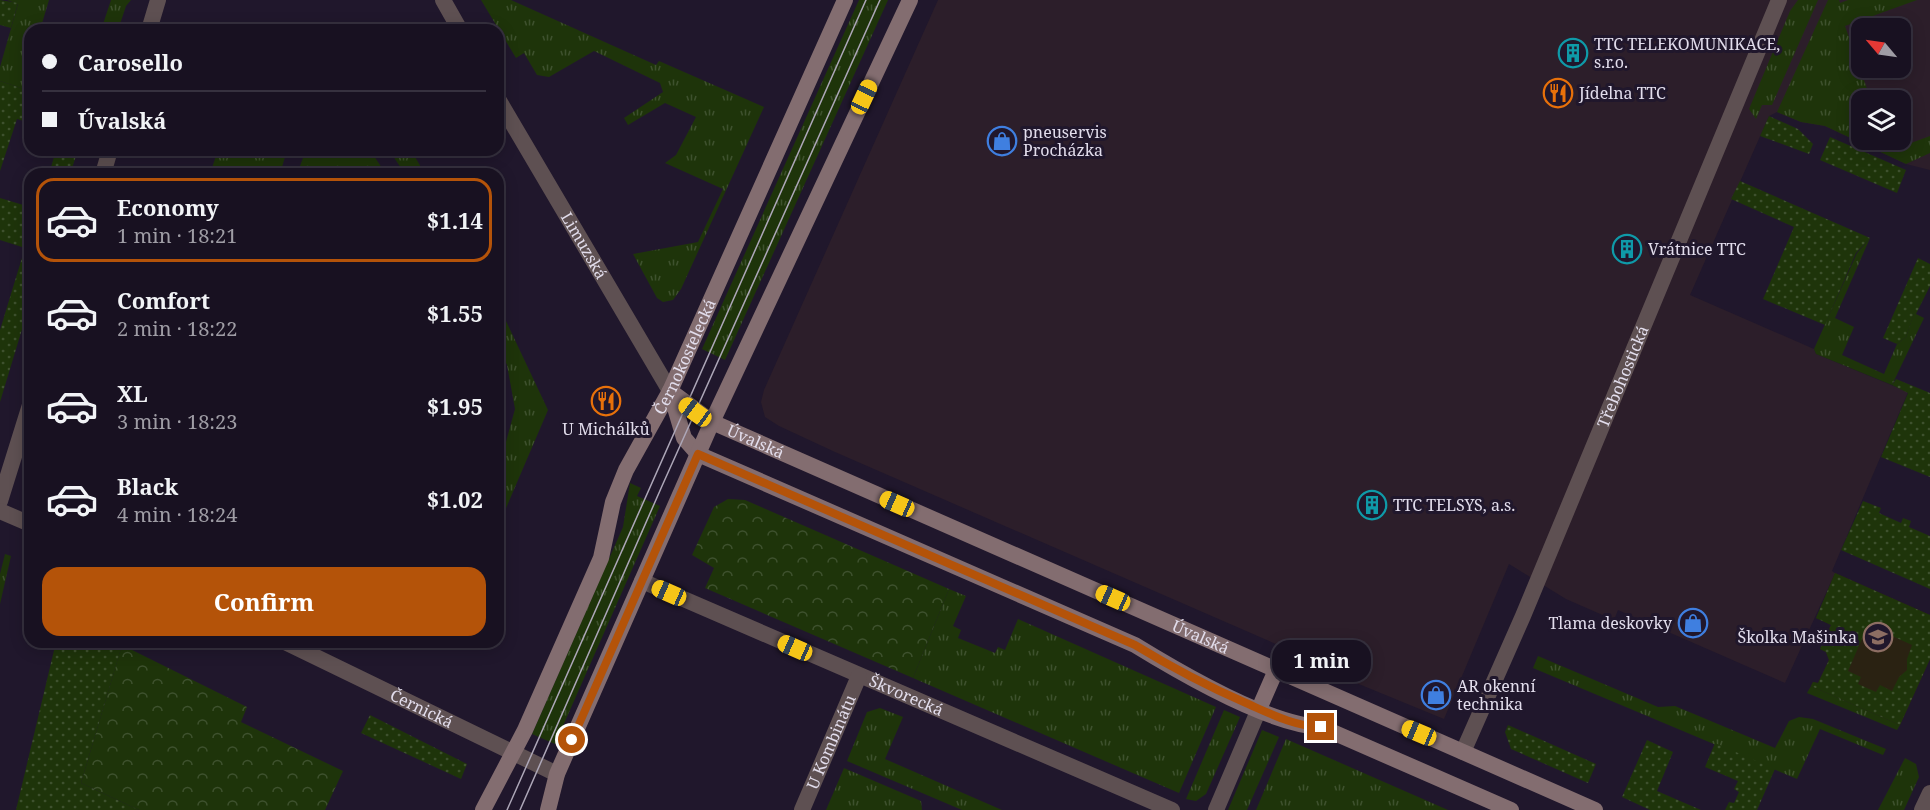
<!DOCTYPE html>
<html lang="en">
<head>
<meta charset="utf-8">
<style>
  :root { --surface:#181121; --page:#251f2e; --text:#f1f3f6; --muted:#9f9da5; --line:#36313f; --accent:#b45309 }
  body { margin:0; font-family:"Noto Serif",serif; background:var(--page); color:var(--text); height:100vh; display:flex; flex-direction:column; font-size:22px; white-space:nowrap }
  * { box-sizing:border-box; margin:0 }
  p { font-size:20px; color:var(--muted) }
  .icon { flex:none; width:33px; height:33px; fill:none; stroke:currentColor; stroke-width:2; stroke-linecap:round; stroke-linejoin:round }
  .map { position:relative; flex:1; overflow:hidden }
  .panel { position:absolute; left:24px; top:168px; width:480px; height:480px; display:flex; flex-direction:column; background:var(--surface); border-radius:18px; box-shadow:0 3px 15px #0003,0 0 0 2px var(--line) }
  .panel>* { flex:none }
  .top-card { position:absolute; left:24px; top:24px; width:480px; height:132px; border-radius:18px; box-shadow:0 3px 15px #0003,0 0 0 2px var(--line); display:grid; align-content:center; height:132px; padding:0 18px; background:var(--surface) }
  .needle { width:39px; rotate:299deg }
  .tools { position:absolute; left:1851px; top:18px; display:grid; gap:12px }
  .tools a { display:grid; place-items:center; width:60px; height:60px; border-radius:12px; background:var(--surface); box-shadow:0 3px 15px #0003,0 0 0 2px var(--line); font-size:30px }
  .end { position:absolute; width:27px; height:27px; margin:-14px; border:8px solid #b45309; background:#fff; box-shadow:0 0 0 3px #fff }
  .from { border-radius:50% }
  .bubble { position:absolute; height:42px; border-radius:18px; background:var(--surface); box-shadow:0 3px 15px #0003,0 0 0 2px var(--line); font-size:20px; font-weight:700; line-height:42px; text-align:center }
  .car { position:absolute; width:18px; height:36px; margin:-18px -9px; border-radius:8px; box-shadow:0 0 4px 2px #0007; background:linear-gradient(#f5c518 24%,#345 0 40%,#f5c518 0 76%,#345 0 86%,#f5c518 0) }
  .top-card b { display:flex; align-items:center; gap:21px; height:57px; font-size:22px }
  .top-card b+b { border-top:2px solid var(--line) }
  .top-card i { width:15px; height:15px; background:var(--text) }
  ul { padding:10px 0 0; list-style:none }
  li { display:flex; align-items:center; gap:18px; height:84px; margin:0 12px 9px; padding:0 6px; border:3px solid transparent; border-radius:18px }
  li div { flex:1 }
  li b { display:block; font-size:22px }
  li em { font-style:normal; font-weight:700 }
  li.active { border-color:var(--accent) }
  li>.icon { width:54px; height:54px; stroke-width:1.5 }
  .cta { display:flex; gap:12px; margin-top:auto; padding:12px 18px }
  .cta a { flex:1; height:69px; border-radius:18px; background:var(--accent); color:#fff; font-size:24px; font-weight:700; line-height:69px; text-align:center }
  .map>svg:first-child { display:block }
  .industrial { fill:#2c1e2a; fill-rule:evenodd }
  .education { fill:#2a2212 }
  .grass { fill:url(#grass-tufts) }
  .park { fill:url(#park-crowns) }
  .garden { fill:url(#garden-dots); fill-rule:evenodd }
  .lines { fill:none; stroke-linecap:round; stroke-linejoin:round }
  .minor { stroke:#5e5052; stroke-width:16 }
  .tertiary { stroke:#5e5052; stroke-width:16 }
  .secondary { stroke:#836d70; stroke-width:16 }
  .tram { stroke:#ada7b8; stroke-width:1.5 }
  .route { stroke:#b45309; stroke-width:8 }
  .labels { text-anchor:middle; stroke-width:6; stroke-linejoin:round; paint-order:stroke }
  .poi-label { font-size:16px; fill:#e2ddec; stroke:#20172c; text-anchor:start }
  .street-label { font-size:16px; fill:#e2ddec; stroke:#20172c }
</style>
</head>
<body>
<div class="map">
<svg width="1930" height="810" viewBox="0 0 1930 810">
  <defs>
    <pattern id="grass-tufts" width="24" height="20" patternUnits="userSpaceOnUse" patternTransform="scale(1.5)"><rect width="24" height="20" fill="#1e340a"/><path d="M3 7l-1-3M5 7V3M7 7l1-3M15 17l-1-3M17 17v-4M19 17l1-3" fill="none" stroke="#3e512e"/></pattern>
    <pattern id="park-crowns" width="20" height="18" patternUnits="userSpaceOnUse" patternTransform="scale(1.5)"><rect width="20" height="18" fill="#1e340a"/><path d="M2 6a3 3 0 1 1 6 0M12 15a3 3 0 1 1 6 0" fill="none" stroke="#3e512e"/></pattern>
    <pattern id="garden-dots" width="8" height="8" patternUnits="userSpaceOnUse" patternTransform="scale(1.5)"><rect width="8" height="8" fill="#1e340a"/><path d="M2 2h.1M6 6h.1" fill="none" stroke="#3e512e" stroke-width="1.8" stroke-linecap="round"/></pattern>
  </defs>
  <rect width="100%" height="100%" fill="#20172c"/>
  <path class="industrial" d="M938,0H1930V170L1906,164L1825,126L1801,122L1777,112L1769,116L1690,295L1814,349L1816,354L1908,392L1832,571L1835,573L1785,683L1618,610L1614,620L1566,599L1509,564L1444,719L1349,680L1308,661L1301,655L835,452L779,426L765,417L761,402L764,390ZM1862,28H1900V68H1862ZM1862,100H1900V140H1862Z"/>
  <path class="education" d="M1835,573L1930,615V659L1900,725L1811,686L1813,682L1818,683L1829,660L1826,652L1820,649L1831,625L1816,618Z"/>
  <g class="grass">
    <path d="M7,0H49L40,30H30V91L0,81V67L18,4Z"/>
    <path d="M111,0H131L126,6L118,30H101Z"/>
    <path d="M481,0H511L656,65L659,61L764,107L681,289L673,300L663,302L657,298L633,254L698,242L723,189L665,163L676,155L696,117L665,103L628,125L624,118L663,92L660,83L594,51L549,77L537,75L524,53L516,58Z"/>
    <path d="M859,0H888L725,360L702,349Z"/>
    <path d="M1798,0H1818L1772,105H1762L1756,119L1749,109L1790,11Z"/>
    <path d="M1828,0H1839L1840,3L1848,0H1917L1845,26L1871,100H1862V140H1885L1889,151L1930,136V153L1906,164L1825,126L1801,122L1777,112Z"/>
    <path d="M218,150H287L280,174H210Z"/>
    <path d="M389,150H411L425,174H405Z"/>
    <path d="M1870,238L1835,318L1854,327L1842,355L1884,374L1897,344L1906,337L1914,313L1924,318L1892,385L1816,354L1814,349L1857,253Z"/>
    <path d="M498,304L548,410L498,527V471L515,409L507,365L498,346Z"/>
    <path d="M630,483L641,488L637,496L660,506L555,744L532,734L623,527Z"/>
    <path d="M5,554L11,556L0,604V574Z"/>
    <path d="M949,589L966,596L953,626L961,630L958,638L995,653L998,647L1005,650L1018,619L1216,707L1179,793L913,678Z"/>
    <path d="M1538,656L1658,707L1675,706L1775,748L1789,721L1799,717L1813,719L1886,749L1883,755L1820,729L1797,779L1533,668Z"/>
    <path d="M1811,686L1900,725L1897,730L1807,693Z"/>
    <path d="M880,708L903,717L885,759L1002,810H962L847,761L867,712Z"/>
    <path d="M1224,710L1240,717L1206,794L1196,801L1186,799Z"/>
    <path d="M1262,730L1279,737L1247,810H1228Z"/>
    <path d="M1286,739L1448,810H1256Z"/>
    <path d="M1905,758L1916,764L1919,777L1904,810H1878Z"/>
    <path d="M844,768L921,801L922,810H826Z"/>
  </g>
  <g class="park">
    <path d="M306,150H370L386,174H297Z"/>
    <path d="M728,499L745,500L949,589L913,678L705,588L714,568L692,555L714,507Z"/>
    <path d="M122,645L247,707L241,722L343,771L325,810H139L81,783Z"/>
  </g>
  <g class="garden">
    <path d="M0,0L18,3L11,28L0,25Z"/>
    <path d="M0,81L30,91V123L17,119L0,171Z"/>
    <path d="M1769,116L1798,129L1813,144L1809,154L1760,136Z"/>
    <path d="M1830,137L1906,170L1897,193L1820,160Z"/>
    <path d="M56,150H78L70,174H49Z"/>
    <path d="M1740,181L1870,238L1856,253L1825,325L1763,299L1794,227L1731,199Z"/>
    <path d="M0,198L30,207V303L0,402V330L25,248L0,240Z"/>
    <path d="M1918,258L1930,264V286L1916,314H1914L1906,337L1897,344L1883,338Z"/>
    <path d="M1896,379L1930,393V477L1881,457L1908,393L1892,385Z"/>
    <path d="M1863,501L1881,508L1879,513L1901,523L1903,518L1911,521L1909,527L1930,536V589L1841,550Z"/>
    <path d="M1835,573L1930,615V659L1900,725L1811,686L1813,682L1818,683L1829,660L1826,652L1820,649L1831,625L1816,618ZM1868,625L1912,645L1907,659V670L1899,677L1892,691L1880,685L1876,692L1858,684L1861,677L1848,671Z"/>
    <path d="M56,642H123L81,783L139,810H16Z"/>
    <path d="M370,715L467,764L461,779L361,733Z"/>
    <path d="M1508,725L1596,764L1588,783L1511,749L1505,732Z"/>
    <path d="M1647,740L1673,752L1657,791L1701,810H1650L1622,797Z"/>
    <path d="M1715,743L1775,769L1757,810H1725L1729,802L1734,803L1739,792L1734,789L1738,781L1705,767Z"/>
  </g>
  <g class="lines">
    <g class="minor">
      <path d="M149,30L158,0"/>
      <path d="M103,174L110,150"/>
      <path d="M0,501L30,405"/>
      <path d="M0,511L30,524"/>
      <path id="s1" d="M642,581L1172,810"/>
      <path id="s2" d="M285,642L557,774"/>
      <path id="s3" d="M1463,752L1523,616L1779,0"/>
      <path id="s4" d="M802,810L859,676"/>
      <path d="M1216,810L1259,709"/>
      <path d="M1922,810L1930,793"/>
    </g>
    <g class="tertiary">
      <path d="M443,0L460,30"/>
      <path id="s5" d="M498,99L670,391"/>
    </g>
    <g class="secondary">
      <path id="s6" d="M670,391L712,422L1595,810"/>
      <path d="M670,391L684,438L698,454L1135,645C1179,672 1270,725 1321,727L1511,810"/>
      <path d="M1259,709L1276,670"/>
      <path id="s7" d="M483,810L525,730L601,558L613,502L626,470L670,391L845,0"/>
      <path d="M548,810L557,774L712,422L910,0"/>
    </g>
    <g class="tram">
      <path d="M507,810L866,0"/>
      <path d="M520,810L662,486L880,0"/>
    </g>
  </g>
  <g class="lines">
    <path class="route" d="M572,740L698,454L1135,645C1171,667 1207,686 1246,703C1271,714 1294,726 1321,727"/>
  </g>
  <defs>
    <g id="building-ring" transform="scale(1.5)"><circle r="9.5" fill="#20172c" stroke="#0f9aa8" stroke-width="1.5"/><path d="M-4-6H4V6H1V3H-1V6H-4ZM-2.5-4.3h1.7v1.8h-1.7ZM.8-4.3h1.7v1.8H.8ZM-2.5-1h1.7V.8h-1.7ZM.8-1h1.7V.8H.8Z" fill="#0f9aa8"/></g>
    <g id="restaurant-ring" transform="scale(1.5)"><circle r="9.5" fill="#20172c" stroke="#e8710a" stroke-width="1.5"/><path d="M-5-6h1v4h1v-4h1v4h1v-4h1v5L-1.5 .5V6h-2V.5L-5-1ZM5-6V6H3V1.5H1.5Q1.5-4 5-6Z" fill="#e8710a"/></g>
    <g id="shop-ring" transform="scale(1.5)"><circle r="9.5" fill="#20172c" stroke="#3f7fe0" stroke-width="1.5"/><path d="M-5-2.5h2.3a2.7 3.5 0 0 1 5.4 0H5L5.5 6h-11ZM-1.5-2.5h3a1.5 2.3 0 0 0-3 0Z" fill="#3f7fe0"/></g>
    <g id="school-ring" transform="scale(1.5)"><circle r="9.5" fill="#20172c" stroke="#8d6e63" stroke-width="1.5"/><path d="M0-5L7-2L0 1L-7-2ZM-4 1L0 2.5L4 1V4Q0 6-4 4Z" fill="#8d6e63"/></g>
  </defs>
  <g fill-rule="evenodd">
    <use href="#building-ring" x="1573" y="53"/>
    <use href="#restaurant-ring" x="1558" y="93"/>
    <use href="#shop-ring" x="1002" y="141"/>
    <use href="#building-ring" x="1627" y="249"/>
    <use href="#restaurant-ring" x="606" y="401"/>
    <use href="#building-ring" x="1372" y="505"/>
    <use href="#shop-ring" x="1693" y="623"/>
    <use href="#school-ring" x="1878" y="637"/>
    <use href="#shop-ring" x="1436" y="695"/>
  </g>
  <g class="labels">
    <g class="poi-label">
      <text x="1594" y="50">TTC TELEKOMUNIKACE,<tspan x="1594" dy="18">s.r.o.</tspan></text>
      <text x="1579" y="99">Jídelna TTC</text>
      <text x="1023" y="138">pneuservis<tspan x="1023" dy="18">Procházka</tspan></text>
      <text x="1648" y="255">Vrátnice TTC</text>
      <text x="606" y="435" text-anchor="middle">U Michálků</text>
      <text x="1393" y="511">TTC TELSYS, a.s.</text>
      <text x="1672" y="629" text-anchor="end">Tlama deskovky</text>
      <text x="1857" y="643" text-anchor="end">Školka Mašinka</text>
      <text x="1457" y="692">AR okenní<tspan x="1457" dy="18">technika</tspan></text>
    </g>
    <g class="street-label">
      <text dy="6" stroke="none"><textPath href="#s5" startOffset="170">Limuzská</textPath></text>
      <text dy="6" stroke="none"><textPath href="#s7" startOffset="498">Černokostelecká</textPath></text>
      <text dy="6" stroke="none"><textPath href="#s3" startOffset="408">Třebohostická</textPath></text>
      <text dy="6" stroke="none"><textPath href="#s6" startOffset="100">Úvalská</textPath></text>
      <text dy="6" stroke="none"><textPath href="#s6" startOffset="586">Úvalská</textPath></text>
      <text dy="6" stroke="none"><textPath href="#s1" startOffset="288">Škvorecká</textPath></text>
      <text dy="6" stroke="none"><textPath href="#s2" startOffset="152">Černická</textPath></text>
      <text dy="6" stroke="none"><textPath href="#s4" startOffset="74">U Kombinátu</textPath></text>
    </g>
  </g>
</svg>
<div class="tools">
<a><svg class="needle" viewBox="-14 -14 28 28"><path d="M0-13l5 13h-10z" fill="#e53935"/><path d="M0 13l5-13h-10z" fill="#9f9da5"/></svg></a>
<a><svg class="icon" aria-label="layers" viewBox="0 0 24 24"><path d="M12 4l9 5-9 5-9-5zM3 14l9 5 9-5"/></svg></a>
</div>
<i class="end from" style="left:572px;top:740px"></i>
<i class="end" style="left:1321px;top:727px"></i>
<div class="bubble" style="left:1272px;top:640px;width:99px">1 min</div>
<i class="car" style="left:864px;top:97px;rotate:25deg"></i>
<i class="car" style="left:695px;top:412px;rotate:306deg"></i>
<i class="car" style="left:897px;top:504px;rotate:294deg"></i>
<i class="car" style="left:669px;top:593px;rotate:294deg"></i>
<i class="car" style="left:1113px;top:598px;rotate:294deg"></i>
<i class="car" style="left:795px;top:648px;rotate:294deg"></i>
<i class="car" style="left:1419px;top:733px;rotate:293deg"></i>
<div class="top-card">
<b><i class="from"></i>Carosello</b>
<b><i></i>Úvalská</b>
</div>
<section class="panel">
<ul>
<li class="active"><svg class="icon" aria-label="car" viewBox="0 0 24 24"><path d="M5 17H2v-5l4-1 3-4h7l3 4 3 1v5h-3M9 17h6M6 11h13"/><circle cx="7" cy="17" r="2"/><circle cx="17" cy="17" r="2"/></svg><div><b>Economy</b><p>1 min · 18:21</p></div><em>$1.14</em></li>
<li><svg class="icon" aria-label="car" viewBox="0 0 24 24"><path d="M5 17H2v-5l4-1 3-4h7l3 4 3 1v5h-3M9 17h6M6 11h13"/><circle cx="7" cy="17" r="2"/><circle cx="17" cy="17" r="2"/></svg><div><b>Comfort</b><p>2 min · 18:22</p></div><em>$1.55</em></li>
<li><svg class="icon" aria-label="car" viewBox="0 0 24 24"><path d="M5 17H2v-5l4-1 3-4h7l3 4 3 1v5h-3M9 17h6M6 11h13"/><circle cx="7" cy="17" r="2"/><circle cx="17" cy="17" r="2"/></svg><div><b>XL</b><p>3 min · 18:23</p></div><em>$1.95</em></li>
<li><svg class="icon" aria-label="car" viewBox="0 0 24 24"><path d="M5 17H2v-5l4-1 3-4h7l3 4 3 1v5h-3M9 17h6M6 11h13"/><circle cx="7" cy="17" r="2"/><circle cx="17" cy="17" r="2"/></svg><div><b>Black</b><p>4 min · 18:24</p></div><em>$1.02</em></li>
</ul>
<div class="cta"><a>Confirm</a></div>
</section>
</div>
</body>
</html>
